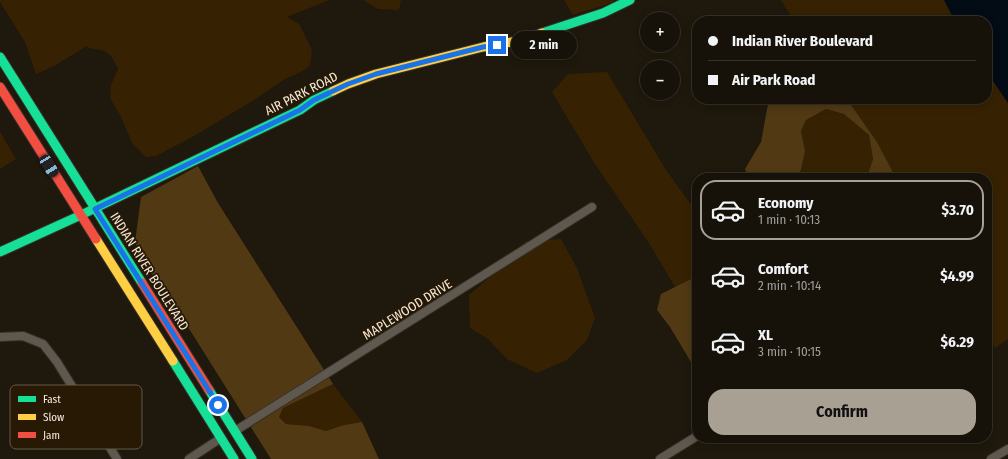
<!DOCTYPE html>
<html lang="en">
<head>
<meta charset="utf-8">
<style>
  :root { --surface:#171209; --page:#242017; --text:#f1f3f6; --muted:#9e9e9c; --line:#36322a; --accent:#a9a094 }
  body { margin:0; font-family:"Fira Sans Condensed",sans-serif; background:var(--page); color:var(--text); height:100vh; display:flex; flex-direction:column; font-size:15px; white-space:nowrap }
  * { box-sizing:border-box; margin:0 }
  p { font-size:13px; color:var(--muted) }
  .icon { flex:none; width:22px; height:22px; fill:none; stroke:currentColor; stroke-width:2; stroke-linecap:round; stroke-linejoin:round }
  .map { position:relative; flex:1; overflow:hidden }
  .side { position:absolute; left:692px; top:173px; width:300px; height:270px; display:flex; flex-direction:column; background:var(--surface); border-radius:16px; box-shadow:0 2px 10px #0003,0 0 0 1px var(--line) }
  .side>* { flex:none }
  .hud { position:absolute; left:692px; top:16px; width:300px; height:88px; border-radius:16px; box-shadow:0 2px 10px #0003,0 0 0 1px var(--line); display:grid; align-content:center; height:88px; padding:0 16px; background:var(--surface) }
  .buttons { position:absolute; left:640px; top:12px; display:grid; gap:8px }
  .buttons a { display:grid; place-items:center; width:40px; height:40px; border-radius:50%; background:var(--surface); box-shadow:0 2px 10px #0003,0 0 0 1px var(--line); font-size:20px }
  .end { position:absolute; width:18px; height:18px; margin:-9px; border:5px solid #1a73e8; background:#fff; box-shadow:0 0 0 2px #fff }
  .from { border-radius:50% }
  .bubble { position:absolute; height:28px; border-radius:14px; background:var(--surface); box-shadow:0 2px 10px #0003,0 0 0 1px var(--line); font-size:13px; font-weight:700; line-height:28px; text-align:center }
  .car { position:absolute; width:12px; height:24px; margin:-12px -6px; border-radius:5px; box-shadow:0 0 3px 1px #0007; background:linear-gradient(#222 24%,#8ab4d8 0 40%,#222 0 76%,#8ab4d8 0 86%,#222 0) }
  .hud b { display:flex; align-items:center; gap:14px; height:38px; font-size:15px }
  .hud b+b { border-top:1px solid var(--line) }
  .hud i { width:10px; height:10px; background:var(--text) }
  ul { padding:7px 0 0; list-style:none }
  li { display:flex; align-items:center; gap:12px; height:60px; margin:0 8px 6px; padding:0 8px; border:2px solid transparent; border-radius:16px }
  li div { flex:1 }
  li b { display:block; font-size:15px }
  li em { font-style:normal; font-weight:700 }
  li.selected { border-color:var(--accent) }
  li>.icon { width:36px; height:36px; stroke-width:1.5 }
  .button { display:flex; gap:8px; margin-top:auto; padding:8px 16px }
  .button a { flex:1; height:46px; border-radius:16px; background:var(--accent); color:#111; font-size:16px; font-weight:700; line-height:46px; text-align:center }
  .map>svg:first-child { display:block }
  .green { fill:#362202 }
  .forest { fill:#513913 }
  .water { fill:#030b15 }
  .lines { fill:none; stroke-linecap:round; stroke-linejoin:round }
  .street-casing { stroke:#37312a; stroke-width:10 }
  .fast-casing { stroke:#37312a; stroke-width:11 }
  .slow-casing { stroke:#37312a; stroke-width:11 }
  .jam-casing { stroke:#37312a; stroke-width:11 }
  .street { stroke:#5e584f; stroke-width:8 }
  .fast { stroke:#16e098; stroke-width:9 }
  .slow { stroke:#ffcf43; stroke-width:9 }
  .jam { stroke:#f24e42; stroke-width:9 }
  .route { stroke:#1a73e8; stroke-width:5 }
  .labels { text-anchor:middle; stroke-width:3.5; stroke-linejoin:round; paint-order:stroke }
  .street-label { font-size:13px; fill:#f4eadd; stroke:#271904 }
  .key { fill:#271904; stroke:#645845; stroke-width:1 }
  .key-label { font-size:11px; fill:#f4eadd }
</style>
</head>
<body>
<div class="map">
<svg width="1008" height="459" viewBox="0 0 1008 459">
  <rect width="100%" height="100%" fill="#1f180c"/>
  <g class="green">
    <path d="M0,0H329L287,17L299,24L312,50L310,65L303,71L285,79L254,100L194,136L156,156L146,157L132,143L122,119L110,98L111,85L118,69C114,60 111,53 101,50C97,49 92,49 88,48L87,46L54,66L36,74L25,42L0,2Z"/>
    <path d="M363,0H401L399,10L378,9Z"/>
    <path d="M564,0H614L615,2L573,15Z"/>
    <path d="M781,0H944L955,21H794Z"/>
    <path d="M607,72L666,170L697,213V276L675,287L649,243L595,164L552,92L568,74Z"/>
    <path d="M987,72L1008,103V339L995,348L987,334V178H896L877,142L847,99H987Z"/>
    <path d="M826,109L844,114L869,135L873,159L868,174L864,178H795L801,170L805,151L801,131L806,120Z"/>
    <path d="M0,132L16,159L0,169Z"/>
    <path d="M561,239L577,268L595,318L587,340L567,360L537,373L507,359L488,339L470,328L469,295L491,276L526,241Z"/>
    <path d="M333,384L362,422L344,425L326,431L309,426L286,424L279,417L283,408Z"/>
  </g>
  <g class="forest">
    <path d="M779,99H847L877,142L896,178H864L868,174L873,159L869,135L844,114L826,109L806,120L801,131L805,151L801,170L795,178H748L745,169L761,142L768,104Z"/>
    <path d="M198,166L218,203L333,384L283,408L279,417L286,424L309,426L326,431L344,425L362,422L379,459H271L171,300L146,266L135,242L141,197Z"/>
    <path d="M697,276V372L670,327L657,310L661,294Z"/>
  </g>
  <path class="water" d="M944,0H1008V103L987,72V21H955Z"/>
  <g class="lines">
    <g class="street-casing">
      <g id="street">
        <path d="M0,337L23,336L43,344L57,362L117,459"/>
        <path d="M235,431L592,207"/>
        <path d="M189,459L221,438"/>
        <path d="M660,459L697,436"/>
        <path d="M991,459L1008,449"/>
      </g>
    </g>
    <g class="fast-casing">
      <g id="fast">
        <path d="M542,33L603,13L630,0"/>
        <path d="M0,57L142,283"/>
        <path d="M0,252L81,215L300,110L314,100L333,91"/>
        <path d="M173,361L234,459"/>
        <path d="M209,390L252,459"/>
      </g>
    </g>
    <g class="slow-casing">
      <g id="slow">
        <path d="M333,91L348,84L376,74L483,47L523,40L542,33"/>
        <path d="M96,239L173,361"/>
      </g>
    </g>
    <g class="jam-casing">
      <g id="jam">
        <path d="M0,87L96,239"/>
        <path d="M142,283L209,390"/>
      </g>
    </g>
    <use href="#street" class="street"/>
    <use href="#fast" class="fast"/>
    <use href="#slow" class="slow"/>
    <use href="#jam" class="jam"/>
  </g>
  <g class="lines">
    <path class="route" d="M218,405L95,209L300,110L314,100L348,84L376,74L483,47L497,45"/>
  </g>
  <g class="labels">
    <g class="street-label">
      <text transform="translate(301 93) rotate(-27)" y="5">AIR PARK ROAD</text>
      <text transform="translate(150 271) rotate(58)" y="5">INDIAN RIVER BOULEVARD</text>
      <text transform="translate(407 309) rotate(-32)" y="5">MAPLEWOOD DRIVE</text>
    </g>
  </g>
  <rect x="10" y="385" width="132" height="64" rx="6" class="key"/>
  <rect x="18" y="396" width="18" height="6" fill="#16e098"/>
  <rect x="18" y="414" width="18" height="6" fill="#ffcf43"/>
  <rect x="18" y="432" width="18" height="6" fill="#f24e42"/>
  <g class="key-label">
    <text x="43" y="403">Fast</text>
    <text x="43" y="421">Slow</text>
    <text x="43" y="439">Jam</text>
  </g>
</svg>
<div class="buttons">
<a>+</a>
<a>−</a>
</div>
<i class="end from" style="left:218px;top:405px"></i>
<i class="end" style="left:497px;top:45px"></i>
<div class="bubble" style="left:511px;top:31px;width:66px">2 min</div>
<i class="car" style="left:49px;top:166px;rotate:148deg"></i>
<div class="hud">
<b><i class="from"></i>Indian River Boulevard</b>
<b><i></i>Air Park Road</b>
</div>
<section class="side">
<ul>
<li class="selected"><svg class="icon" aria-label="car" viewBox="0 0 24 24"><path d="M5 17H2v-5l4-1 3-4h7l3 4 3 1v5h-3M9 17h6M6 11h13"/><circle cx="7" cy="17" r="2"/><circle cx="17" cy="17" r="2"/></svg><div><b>Economy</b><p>1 min · 10:13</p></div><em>$3.70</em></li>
<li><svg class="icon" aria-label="car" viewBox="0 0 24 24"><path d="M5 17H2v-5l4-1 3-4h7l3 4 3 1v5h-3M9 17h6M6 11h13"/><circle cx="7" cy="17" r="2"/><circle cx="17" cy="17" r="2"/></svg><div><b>Comfort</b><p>2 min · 10:14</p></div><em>$4.99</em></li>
<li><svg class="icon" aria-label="car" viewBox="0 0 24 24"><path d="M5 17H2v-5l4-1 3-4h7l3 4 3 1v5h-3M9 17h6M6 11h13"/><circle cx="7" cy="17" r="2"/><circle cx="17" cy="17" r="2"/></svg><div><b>XL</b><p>3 min · 10:15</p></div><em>$6.29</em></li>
</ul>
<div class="button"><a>Confirm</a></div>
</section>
</div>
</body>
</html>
